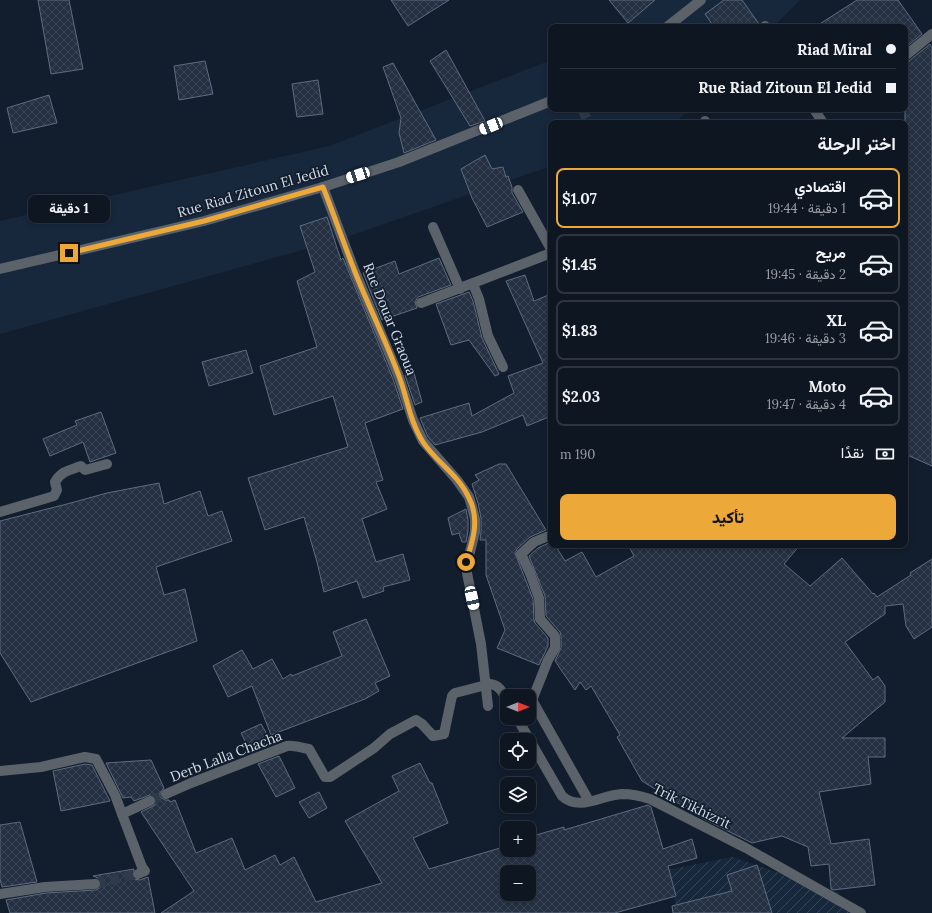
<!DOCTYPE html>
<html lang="ar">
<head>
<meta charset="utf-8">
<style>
  :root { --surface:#0e1622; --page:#1c232f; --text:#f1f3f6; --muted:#9b9fa5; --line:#2e3540; --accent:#eca93a }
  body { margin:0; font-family:Lora,Vazirmatn,serif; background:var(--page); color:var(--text); direction:rtl; height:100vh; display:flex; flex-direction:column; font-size:15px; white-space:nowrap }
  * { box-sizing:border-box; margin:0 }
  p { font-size:13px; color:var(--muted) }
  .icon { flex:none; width:22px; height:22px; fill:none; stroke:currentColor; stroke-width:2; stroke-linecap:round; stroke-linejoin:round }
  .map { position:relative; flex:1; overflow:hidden; direction:ltr }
  .side { position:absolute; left:548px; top:120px; width:360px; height:428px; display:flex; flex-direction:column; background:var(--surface); border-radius:8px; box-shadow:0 2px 6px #0003,0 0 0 1px var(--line); direction:rtl }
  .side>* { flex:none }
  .top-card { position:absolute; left:548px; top:24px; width:360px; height:88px; border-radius:8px; box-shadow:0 2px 6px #0003,0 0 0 1px var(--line); direction:rtl; display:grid; align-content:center; height:88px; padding:0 12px; background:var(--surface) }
  .needle { width:26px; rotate:90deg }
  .controls { position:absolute; left:500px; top:689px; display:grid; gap:8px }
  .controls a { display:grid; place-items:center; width:36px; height:36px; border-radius:8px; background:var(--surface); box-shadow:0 2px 6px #0003,0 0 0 1px var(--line); font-size:20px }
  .end { position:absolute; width:18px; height:18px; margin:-9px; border:5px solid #eca93a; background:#111; box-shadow:0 0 0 2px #111 }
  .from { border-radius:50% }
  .bubble { position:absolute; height:28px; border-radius:8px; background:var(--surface); box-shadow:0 2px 6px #0003,0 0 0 1px var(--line); font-size:13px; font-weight:800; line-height:28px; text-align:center; direction:rtl }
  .car { position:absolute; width:12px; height:24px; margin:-12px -6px; border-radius:5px; box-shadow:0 0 3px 1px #0007; background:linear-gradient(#fff 24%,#345 0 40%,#fff 0 76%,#345 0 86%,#fff 0) }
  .top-card b { display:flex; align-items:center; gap:14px; height:38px; font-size:15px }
  .top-card b+b { border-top:1px solid var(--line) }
  .top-card i { width:10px; height:10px; background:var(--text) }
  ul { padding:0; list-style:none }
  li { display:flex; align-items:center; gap:12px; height:60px; margin:0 8px 6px; padding:0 4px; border:2px solid var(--line); border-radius:8px }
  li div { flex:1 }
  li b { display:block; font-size:15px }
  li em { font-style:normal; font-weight:800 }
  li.on { border-color:var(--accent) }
  li>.icon { width:36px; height:36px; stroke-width:1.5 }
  h2 { padding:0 12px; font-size:18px; line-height:48px }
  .pay { display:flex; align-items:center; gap:10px; height:44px; padding:0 12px; font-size:15px }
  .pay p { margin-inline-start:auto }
  .button { display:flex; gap:8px; margin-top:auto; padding:8px 12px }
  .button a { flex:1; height:46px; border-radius:8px; background:var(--accent); color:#111; font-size:16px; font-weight:800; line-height:46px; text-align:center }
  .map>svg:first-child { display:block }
  .built { fill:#17273c }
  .industrial { fill:url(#industrial-furrows) }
  .building { fill:url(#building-cross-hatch); stroke:#5e6c80; fill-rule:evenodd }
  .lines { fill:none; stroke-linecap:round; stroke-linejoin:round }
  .street-tunnel { stroke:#2f3b4a; stroke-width:10; stroke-dasharray:10 5; stroke-linecap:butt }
  .street { stroke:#5b626a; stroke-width:10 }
  .route { stroke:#eca93a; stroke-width:5 }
  .labels { text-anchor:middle; stroke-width:3.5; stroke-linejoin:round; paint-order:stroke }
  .street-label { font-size:14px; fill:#d4dde8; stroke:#121e2e }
</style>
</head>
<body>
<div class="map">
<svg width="932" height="913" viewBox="0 0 932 913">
  <defs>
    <pattern id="industrial-furrows" width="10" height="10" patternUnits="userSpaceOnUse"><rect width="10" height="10" fill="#17273c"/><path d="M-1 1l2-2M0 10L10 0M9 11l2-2" fill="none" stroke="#384658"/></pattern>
    <pattern id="building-cross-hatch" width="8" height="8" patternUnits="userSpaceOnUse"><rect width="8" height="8" fill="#253143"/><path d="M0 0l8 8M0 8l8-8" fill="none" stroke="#3a4555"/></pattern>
  </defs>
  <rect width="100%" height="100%" fill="#121e2e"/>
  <g class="built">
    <path d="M649,0H800L773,27H620Z"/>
    <path d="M551,60V109H690L675,123H551V166L335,241L0,334V221L329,146Z"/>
  </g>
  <path class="industrial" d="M732,857L839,893L852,913H678L667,870Z"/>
  <g class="building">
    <path d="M38,0H69L83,69L51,74Z"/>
    <path d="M391,0H449L408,26Z"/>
    <path d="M609,0H655L628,23Z"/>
    <path d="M724,0H742L759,24V27H714L705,14Z"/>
    <path d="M857,0H898L922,34L905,48V27H815Z"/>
    <path d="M930,44L932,48V466L905,454V62L909,61Z"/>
    <path d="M446,50L485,121L470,126L430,61Z"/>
    <path d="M205,61L213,94L179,100L174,66Z"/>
    <path d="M393,63L436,140L404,153L399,133L401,118L383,67Z"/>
    <path d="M318,80L323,114L297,117L292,84Z"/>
    <path d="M49,95L57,123L13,133L7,108Z"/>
    <path d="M485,155L492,169L503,167L506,177L508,176L512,187V193L523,212L487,227L472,198L461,169Z"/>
    <path d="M327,217L341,260L343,258L393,379L403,409L365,423L383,480L376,482L387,509L362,519L376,562L403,554L410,580L383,587L384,591L363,598L357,581L324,592L317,562L304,517L265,530L248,478L348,447L333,396L274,415L260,366L317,347L297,281L315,272L300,226Z"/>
    <path d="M439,258L451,285L418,297L415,302L417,308L382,320L363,273L395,261L399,274Z"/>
    <path d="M525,275L534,301L551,294V416L527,426L523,415L482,432L435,445L428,437L420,418L469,403L472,416L514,393L508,376L543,363L506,281Z"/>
    <path d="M469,292L473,301L482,338L499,374L495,376L469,340L451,345L436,304Z"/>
    <path d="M246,350L253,373L209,386L202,362Z"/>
    <path d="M414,373L422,402L415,405L405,375Z"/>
    <path d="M101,412L116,453L90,462L83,442L50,456L43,439L77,425L75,421Z"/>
    <path d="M499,464H506L546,530L530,537L517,549L515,553L533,599L534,620L535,623L548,638V646L539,665L497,648L505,630L486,575V540H480L481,532V518L478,503L472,484L479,480L475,475Z"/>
    <path d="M159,483L164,504L200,491L208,516L222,511L232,541L156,567L164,595L185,589L197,641L31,702L0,653V521L67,504L107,493Z"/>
    <path d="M466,509L468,520V531L466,542H462L459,533L452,535L448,518Z"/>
    <path d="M551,542V545H555L565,561L582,552L596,577L634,556L628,545H800L784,564L810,586L842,558L873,594L874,593L877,597L911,575L910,573L932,559V627L914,639L906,626L903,604L885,606V614L845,642L873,680L878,676L885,686V702L842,738H885V757H868L871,784L819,792L831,844L869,839L875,885L833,890L831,889L829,864L811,866L808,847L782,836L752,843L704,819L642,781L617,737L620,735L591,686L586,690L580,682L575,690L555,661L561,648V635L560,632L546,616L545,596L529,556L538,548Z"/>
    <path d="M366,619L390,676L375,683L379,691L365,699L271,735L252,686L228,697L213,666L242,650L253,669L272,659L283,679L291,674L292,676L342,656L333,632Z"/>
    <path d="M261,724L273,744L251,753L241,733Z"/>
    <path d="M279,756L295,788L276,797L258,764Z"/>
    <path d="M151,760L164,788L160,793V797L165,800H169L170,802L175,800L196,853L232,838L245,870L275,855L280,865L294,857L316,902L382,883L345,821L399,791L392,776L420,763L430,783H432L448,823L413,838L429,869L507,846V850H529V837L564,827V830L648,805L651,807L663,849L692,839L697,858L668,866L676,896L615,913H161L194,891L141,812L155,805L156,801V798L150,795L134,801L131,797L123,798L106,763ZM507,872H529V894H507Z"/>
    <path d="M85,764L92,765L110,801L61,811L53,771Z"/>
    <path d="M319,792L327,808L309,818L299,802Z"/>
    <path d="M20,822L37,882L2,887L0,879V825Z"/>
    <path d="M757,865L772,913H673L672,906L732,891L727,875Z"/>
    <path d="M134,869L132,874L134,879L140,880L148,877L155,913H10L6,900L46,893L96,890L101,887V883L98,878L93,876Z"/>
  </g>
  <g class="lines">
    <g class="street-tunnel">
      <path d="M582,109L589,123"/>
      <path d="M150,801L166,794"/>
      <path d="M95,884L138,874"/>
    </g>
    <g class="street">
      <path d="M765,26L766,27"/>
      <path d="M667,27L701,0"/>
      <path d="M905,56L932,34"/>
      <path d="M814,109L823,123"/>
      <path d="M705,121L706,123"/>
      <path d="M323,187L355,272L399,377L413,420L423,441L457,480L469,497L472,507L475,519V532L466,568L481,644L488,706"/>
      <path d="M518,190L551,249"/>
      <path d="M433,227L460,289"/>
      <path d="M0,269L204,221L323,187L399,162L551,101"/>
      <path d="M473,284L479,299L488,336L503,367"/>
      <path d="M421,303L551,253"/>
      <path d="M0,512L54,496L57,490L55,482C61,471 70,470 81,466L85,470L107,464"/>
      <path d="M532,700L589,801"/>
      <path d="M529,708L548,660L555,648V636L540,619L539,598L530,573L521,554L534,542L551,535"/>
      <path d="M517,718L562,796C580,812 601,795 622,794C632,794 641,796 650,799L746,848L861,913"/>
      <path d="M0,771L41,767L85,757L96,759L115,795L122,814L150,801"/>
      <path d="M166,794L191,783L287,746C294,745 302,748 309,749L325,777H330L374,748L390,734L416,720L422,724L433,736L444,734L452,696L455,693L490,684C500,685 503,693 507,701"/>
      <path d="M122,814L142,867L145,871L138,874"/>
      <path d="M0,894L45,887L95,884"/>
    </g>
  </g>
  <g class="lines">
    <path class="route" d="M69,253L204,221L323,187C334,215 344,244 355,272C369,307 386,341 399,376C407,397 410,422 423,442C436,462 459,475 469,498C480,519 473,541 466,562"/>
  </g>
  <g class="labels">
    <g class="street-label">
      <text transform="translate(253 191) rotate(-16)" y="5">Rue Riad Zitoun El Jedid</text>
      <text transform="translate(390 319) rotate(68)" y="5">Rue Douar Graoua</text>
      <text transform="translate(226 756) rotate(-21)" y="5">Derb Lalla Chacha</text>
      <text transform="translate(692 806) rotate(26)" y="5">Trik Tikhizrit</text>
    </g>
  </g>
</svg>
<div class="controls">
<a><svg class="needle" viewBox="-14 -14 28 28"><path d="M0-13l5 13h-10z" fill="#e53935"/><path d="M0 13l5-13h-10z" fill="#9b9fa5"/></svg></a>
<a><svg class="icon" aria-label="locate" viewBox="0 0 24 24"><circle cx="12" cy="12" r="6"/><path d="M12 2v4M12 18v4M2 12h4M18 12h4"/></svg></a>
<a><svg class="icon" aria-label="layers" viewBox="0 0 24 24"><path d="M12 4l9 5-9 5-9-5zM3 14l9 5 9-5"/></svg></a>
<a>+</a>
<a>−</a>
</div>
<i class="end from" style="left:466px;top:562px"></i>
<i class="end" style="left:69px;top:253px"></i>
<div class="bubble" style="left:28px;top:195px;width:82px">1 دقيقة</div>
<i class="car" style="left:491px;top:126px;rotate:248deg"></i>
<i class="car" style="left:358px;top:175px;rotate:252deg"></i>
<i class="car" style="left:472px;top:598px;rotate:168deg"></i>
<div class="top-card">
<b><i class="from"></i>Riad Miral</b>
<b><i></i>Rue Riad Zitoun El Jedid</b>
</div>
<section class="side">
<h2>اختر الرحلة</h2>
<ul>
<li class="on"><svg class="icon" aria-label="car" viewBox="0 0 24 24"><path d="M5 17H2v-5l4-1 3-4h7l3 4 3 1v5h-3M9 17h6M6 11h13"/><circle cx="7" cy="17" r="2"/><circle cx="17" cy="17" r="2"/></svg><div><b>اقتصادي</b><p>1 دقيقة · 19:44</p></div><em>$1.07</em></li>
<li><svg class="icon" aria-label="car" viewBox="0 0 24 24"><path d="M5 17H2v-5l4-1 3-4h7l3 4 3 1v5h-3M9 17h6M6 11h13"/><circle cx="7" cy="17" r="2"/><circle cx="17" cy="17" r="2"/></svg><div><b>مريح</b><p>2 دقيقة · 19:45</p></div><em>$1.45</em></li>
<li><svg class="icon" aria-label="car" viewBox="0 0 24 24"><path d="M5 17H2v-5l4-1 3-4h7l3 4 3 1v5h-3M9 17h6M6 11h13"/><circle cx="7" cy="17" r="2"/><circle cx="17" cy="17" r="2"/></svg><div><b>XL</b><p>3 دقيقة · 19:46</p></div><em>$1.83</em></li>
<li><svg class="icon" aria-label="car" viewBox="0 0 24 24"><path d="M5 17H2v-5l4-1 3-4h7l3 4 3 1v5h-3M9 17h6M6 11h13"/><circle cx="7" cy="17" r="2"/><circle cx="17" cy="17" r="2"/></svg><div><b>Moto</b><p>4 دقيقة · 19:47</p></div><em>$2.03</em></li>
</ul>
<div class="pay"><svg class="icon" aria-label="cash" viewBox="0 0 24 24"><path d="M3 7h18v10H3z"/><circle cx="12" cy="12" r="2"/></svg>نقدًا<p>190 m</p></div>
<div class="button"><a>تأكيد</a></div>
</section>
</div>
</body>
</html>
